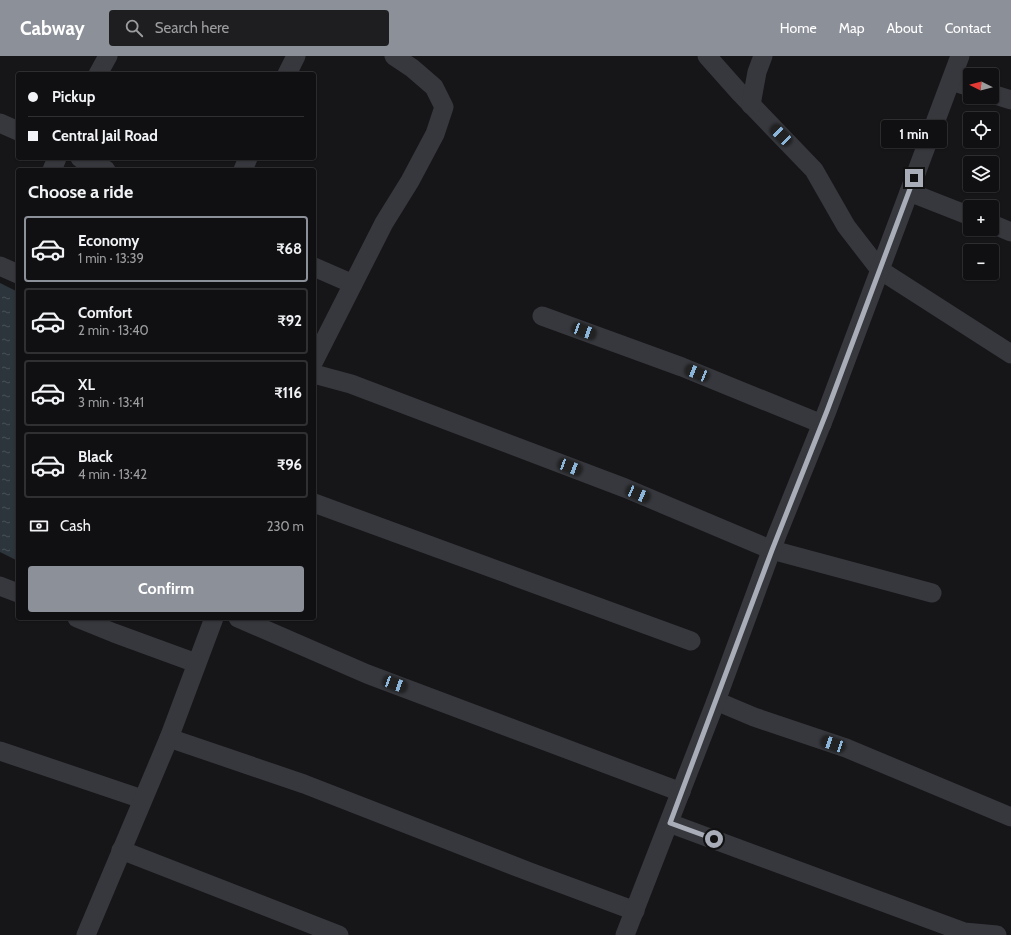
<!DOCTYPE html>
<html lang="en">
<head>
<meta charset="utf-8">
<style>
  :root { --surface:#101012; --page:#1e1e20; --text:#f1f3f6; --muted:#9c9d9f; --line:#303032; --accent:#8c9099 }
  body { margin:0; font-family:Cabin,sans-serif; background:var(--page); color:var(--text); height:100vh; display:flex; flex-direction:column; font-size:15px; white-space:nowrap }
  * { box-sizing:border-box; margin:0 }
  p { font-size:13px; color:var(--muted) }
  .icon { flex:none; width:22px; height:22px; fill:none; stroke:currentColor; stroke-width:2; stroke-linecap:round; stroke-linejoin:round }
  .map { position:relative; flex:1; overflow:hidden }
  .sheet { position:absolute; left:16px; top:112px; width:300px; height:452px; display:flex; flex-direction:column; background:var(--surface); border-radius:4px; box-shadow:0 1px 3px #0004,0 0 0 1px var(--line) }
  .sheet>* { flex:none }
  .hud { position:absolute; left:16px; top:16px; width:300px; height:88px; border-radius:4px; box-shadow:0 1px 3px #0004,0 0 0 1px var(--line); display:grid; align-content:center; height:88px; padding:0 12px; background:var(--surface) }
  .needle { width:26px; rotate:276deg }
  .tools { position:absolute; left:963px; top:12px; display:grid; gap:8px }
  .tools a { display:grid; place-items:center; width:36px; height:36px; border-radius:4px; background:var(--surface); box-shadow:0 1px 3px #0004,0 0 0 1px var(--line); font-size:20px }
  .end { position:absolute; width:18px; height:18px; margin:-9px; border:5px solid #a8adb8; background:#111; box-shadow:0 0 0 2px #111 }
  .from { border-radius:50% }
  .bubble { position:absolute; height:28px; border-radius:4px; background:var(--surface); box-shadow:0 1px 3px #0004,0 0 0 1px var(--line); font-size:13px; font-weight:700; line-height:28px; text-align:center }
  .car { position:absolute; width:12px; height:24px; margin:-12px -6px; border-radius:5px; box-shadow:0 0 3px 1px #0007; background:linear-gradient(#222 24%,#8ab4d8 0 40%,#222 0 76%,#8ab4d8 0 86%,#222 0) }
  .hud b { display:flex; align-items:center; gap:14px; height:38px; font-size:15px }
  .hud b+b { border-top:1px solid var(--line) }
  .hud i { width:10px; height:10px; background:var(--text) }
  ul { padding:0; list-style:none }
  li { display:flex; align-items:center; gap:12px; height:66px; margin:0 8px 6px; padding:0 4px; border:2px solid var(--line); border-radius:4px }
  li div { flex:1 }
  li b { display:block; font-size:15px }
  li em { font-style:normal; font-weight:700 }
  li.active { border-color:var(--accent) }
  li>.icon { width:36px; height:36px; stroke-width:1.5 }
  h2 { padding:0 12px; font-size:18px; line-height:48px }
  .pay { display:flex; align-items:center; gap:10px; height:44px; padding:0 12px; font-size:15px }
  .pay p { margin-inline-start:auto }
  .cta { display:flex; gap:8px; margin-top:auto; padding:8px 12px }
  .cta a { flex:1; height:46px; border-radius:4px; background:var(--accent); color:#fff; font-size:16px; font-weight:700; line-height:46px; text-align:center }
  header { display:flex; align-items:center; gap:24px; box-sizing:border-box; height:56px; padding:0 20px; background:var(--accent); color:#fff }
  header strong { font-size:19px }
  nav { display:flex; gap:22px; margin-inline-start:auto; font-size:14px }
  .search { width:280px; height:36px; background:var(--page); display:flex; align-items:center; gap:10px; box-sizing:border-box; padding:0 14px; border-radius:4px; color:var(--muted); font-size:15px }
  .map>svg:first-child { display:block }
  .water { fill:url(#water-ripples) }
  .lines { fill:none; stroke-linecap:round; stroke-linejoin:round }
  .minor { stroke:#37383d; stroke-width:19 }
  .route { stroke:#a8adb8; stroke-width:5 }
</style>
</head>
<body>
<header>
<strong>Cabway</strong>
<div class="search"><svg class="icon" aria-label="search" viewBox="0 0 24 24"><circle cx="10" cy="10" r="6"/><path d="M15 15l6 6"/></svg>Search here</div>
<nav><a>Home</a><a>Map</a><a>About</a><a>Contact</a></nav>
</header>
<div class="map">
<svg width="1011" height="879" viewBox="0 0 1011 879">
  <defs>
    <pattern id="water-ripples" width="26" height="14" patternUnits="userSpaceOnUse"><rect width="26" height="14" fill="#2c353c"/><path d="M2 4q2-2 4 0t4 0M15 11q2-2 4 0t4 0" fill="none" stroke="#485056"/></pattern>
  </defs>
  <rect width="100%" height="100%" fill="#161618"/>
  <path class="water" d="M0,227L18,236V505L0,496Z"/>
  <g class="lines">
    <g class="minor">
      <path d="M707,0L739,36L814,114L846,170L880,214L1011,298"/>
      <path d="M98,18L108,0"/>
      <path d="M287,18L296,0"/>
      <path d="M951,25L970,31"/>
      <path d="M992,38L1011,44"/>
      <path d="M751,49L757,16L763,0"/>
      <path d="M0,67L18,75"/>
      <path d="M80,102L106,114"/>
      <path d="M52,114L57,102"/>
      <path d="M243,114L248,102"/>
      <path d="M909,136L970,160"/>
      <path d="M992,168L1011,176"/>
      <path d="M0,210L18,218"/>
      <path d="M314,211L353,228"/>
      <path d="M542,260L682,311L822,368"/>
      <path d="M314,305L384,167L410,125L435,78L444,51L434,31L412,12L394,0"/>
      <path d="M314,318L351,328L625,432L772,494L932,537"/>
      <path d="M314,447L691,585"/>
      <path d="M0,530L18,537"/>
      <path d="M77,562L114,577L196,607"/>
      <path d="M238,562L367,618L681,736"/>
      <path d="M716,645L754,661L846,692L1011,761"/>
      <path d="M169,682L304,728L530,816L635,855"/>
      <path d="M0,695L142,743"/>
      <path d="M669,767L964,876L997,879"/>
      <path d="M121,794L339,879"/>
      <path d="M86,879L169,682L214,562"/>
      <path d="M625,879L716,645L777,479L827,355L960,0"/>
    </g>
  </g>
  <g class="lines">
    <path class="route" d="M714,783L670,767L772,494L827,355L914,122"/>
  </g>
</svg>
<div class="tools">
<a><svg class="needle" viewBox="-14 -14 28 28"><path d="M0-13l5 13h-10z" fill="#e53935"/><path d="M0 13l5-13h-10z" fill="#9c9d9f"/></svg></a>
<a><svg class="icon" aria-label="locate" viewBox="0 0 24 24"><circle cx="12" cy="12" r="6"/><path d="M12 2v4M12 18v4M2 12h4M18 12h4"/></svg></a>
<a><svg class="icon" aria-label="layers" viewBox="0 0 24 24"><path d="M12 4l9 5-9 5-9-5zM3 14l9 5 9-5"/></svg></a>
<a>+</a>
<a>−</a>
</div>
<i class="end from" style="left:714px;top:783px"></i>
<i class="end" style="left:914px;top:122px"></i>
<div class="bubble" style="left:881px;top:64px;width:66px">1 min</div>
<i class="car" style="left:781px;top:79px;rotate:315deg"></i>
<i class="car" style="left:584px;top:275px;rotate:110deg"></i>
<i class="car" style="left:697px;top:317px;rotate:292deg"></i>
<i class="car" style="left:570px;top:411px;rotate:111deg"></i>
<i class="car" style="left:638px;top:438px;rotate:113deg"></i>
<i class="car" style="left:395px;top:628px;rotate:110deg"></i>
<i class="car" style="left:833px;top:688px;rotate:289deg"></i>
<div class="hud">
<b><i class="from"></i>Pickup</b>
<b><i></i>Central Jail Road</b>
</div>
<section class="sheet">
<h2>Choose a ride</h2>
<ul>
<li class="active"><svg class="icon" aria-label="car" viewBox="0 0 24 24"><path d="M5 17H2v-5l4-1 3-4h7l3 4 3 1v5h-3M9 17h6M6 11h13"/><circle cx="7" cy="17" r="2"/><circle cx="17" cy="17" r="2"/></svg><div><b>Economy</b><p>1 min · 13:39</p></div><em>₹68</em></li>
<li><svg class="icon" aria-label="car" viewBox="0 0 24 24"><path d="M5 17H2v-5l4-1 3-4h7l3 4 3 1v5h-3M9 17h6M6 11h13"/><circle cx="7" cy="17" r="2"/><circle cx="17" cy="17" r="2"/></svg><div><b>Comfort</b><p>2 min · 13:40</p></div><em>₹92</em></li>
<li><svg class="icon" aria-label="car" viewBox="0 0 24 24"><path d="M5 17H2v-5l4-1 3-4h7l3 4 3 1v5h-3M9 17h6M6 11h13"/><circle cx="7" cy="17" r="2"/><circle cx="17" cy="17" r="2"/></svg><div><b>XL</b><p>3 min · 13:41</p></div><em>₹116</em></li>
<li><svg class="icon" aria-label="car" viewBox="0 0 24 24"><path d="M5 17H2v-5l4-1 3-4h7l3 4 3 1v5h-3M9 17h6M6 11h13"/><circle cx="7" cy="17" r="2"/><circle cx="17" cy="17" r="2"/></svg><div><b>Black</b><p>4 min · 13:42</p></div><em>₹96</em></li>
</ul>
<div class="pay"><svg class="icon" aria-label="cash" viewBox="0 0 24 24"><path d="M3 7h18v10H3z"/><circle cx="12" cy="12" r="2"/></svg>Cash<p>230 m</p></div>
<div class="cta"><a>Confirm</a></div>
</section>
</div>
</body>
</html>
